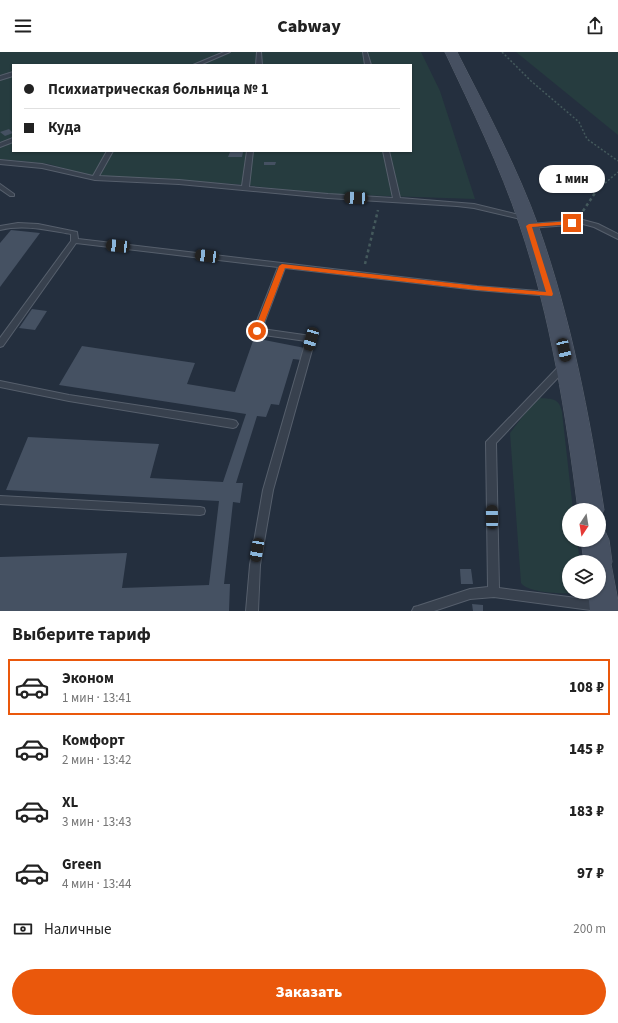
<!DOCTYPE html>
<html lang="ru">
<head>
<meta charset="utf-8">
<style>
  :root { --surface:#fff; --page:#f2f2f2; --text:#222; --muted:#767676; --line:#e0e0e0; --accent:#ea580c }
  body { margin:0; font-family:"Source Sans 3",sans-serif; background:var(--page); color:var(--text); height:100vh; display:flex; flex-direction:column; font-size:15px; white-space:nowrap }
  * { box-sizing:border-box; margin:0 }
  p { font-size:13px; color:var(--muted) }
  .icon { flex:none; width:22px; height:22px; fill:none; stroke:currentColor; stroke-width:2; stroke-linecap:round; stroke-linejoin:round }
  .map { position:relative; height:559px; overflow:hidden }
  .drawer { display:flex; flex-direction:column; background:var(--surface); flex:1 }
  .drawer>* { flex:none }
  .guide { position:absolute; left:12px; top:12px; width:400px; height:88px; border-radius:0px; box-shadow:0 1px 3px #0004; display:grid; align-content:center; height:88px; padding:0 12px; background:var(--surface) }
  .needle { width:26px; rotate:192deg }
  .controls { position:absolute; left:562px; top:451px; display:grid; gap:8px }
  .controls a { display:grid; place-items:center; width:44px; height:44px; border-radius:50%; background:var(--surface); box-shadow:0 1px 3px #0004; font-size:20px }
  .end { position:absolute; width:18px; height:18px; margin:-9px; border:5px solid #ea580c; background:#fff; box-shadow:0 0 0 2px #fff }
  .from { border-radius:50% }
  .bubble { position:absolute; height:28px; border-radius:14px; background:var(--surface); box-shadow:0 1px 3px #0004; font-size:13px; font-weight:800; line-height:28px; text-align:center }
  .car { position:absolute; width:12px; height:24px; margin:-12px -6px; border-radius:5px; box-shadow:0 0 3px 1px #0007; background:linear-gradient(#222 24%,#8ab4d8 0 40%,#222 0 76%,#8ab4d8 0 86%,#222 0) }
  .guide b { display:flex; align-items:center; gap:14px; height:38px; font-size:15px }
  .guide b+b { border-top:1px solid var(--line) }
  .guide i { width:10px; height:10px; background:var(--text) }
  ul { padding:0; list-style:none }
  li { display:flex; align-items:center; gap:12px; height:56px; margin:0 8px 6px; padding:0 4px; border:2px solid transparent; border-radius:0px }
  li div { flex:1 }
  li b { display:block; font-size:15px }
  li em { font-style:normal; font-weight:800 }
  li.selected { border-color:var(--accent) }
  li>.icon { width:36px; height:36px; stroke-width:1.5 }
  h2 { padding:0 12px; font-size:18px; line-height:48px }
  .pay { display:flex; align-items:center; gap:10px; height:44px; padding:0 12px; font-size:15px }
  .pay p { margin-inline-start:auto }
  .cta { display:flex; gap:8px; margin-top:auto; padding:8px 12px }
  .cta a { flex:1; height:46px; border-radius:24px; background:var(--accent); color:#fff; font-size:16px; font-weight:800; line-height:46px; text-align:center }
  header { display:flex; justify-content:space-between; align-items:center; height:52px; padding:0 12px; background:var(--surface); font-size:18px; font-weight:800 }
  .map>svg:first-child { display:block }
  .green { fill:#263c3f; fill-rule:evenodd }
  .building { fill:#455162 }
  .lines { fill:none; stroke-linecap:round; stroke-linejoin:round }
  .lane-casing { stroke:#565f6c; stroke-width:2 }
  .secondary-casing { stroke:#565f6c; stroke-width:1 }
  .path-far1 { stroke:#44595c; stroke-width:1.5; stroke-dasharray:2 2; stroke-linecap:butt }
  .path { stroke:#44595c; stroke-width:2.5; stroke-dasharray:3 3; stroke-linecap:butt }
  .lane { fill:#38414e; fill-rule:evenodd }
  .secondary { fill:#465061; fill-rule:evenodd }
  .route { fill:#ea580c }
</style>
</head>
<body>
<header><svg class="icon" aria-label="menu" viewBox="0 0 24 24"><path d="M4 6h16M4 12h16M4 18h16"/></svg>Cabway<svg class="icon" aria-label="share" viewBox="0 0 24 24"><path d="M12 15V3M7 8l5-5 5 5M5 13v7h14v-7"/></svg></header>
<div class="map">
<svg width="618" height="559" viewBox="0 0 618 559">
  <rect width="100%" height="100%" fill="#242f3e"/>
  <g class="green">
    <path d="M0,0H421L440,39L475,147L327,142L234,132L87,123L49,112L0,107ZM13,13H411V99H13Z"/>
    <path d="M516,0H618V83Z"/>
    <path d="M540,346C553,347 559,346 562,360L573,458H569V488H577L580,510H569V540H575L574,541C562,542 528,541 521,531L510,381L536,347Z"/>
  </g>
  <g class="building">
    <path d="M9,77L13,81L5,84L0,80Z"/>
    <path d="M230,100H243L242,105H228Z"/>
    <path d="M264,110H276L275,113H264Z"/>
    <path d="M11,178L40,181L0,235V191Z"/>
    <path d="M32,257L47,259L35,278L19,276Z"/>
    <path d="M254,286L305,296L302,308L293,307L279,353L271,352L266,365L257,364L236,431H243L240,451L233,450L224,532H230L229,559H0V505L127,501L122,536L209,533L219,449L6,438L28,385L159,392L150,426L223,430L246,362L59,333L82,294L195,311L187,332L235,340Z"/>
    <path d="M460,517H471L473,532H461Z"/>
    <path d="M472,552L483,553V559H473Z"/>
  </g>
  <g class="lines">
    <g class="lane-casing">
      <g id="lane">
        <path d="M224,0H230L200,13H193Z"/>
        <path d="M257,0H261L262,13H256Z"/>
        <path d="M363,0H367L371,13H365Z"/>
        <path d="M13,20V24L0,28V24Z"/>
        <path d="M13,86V90L0,95V91Z"/>
        <path d="M107,99H113L99,124L179,128L242,134L247,99H253L249,135L328,142L393,146L383,99H389L400,146L474,152L527,165L528,166L525,168L474,156L457,154L328,146L179,132L95,128L42,116L0,112V108L42,112L93,124Z"/>
        <path d="M0,132L14,142V144H10L0,137Z"/>
        <path d="M583,168L598,172L618,182V187L594,175L583,172L529,176L526,174L529,172Z"/>
        <path d="M18,171L38,172L77,180L78,187L477,234L550,240L554,242L550,244L477,238L285,216L262,277L311,284L315,287L273,438L260,513L258,559H246L250,513L263,438L306,289L257,282L253,279L278,215L76,191L3,294L0,295V286L71,189V182C47,178 24,172 0,178V174Z"/>
        <path d="M565,310L568,311L569,313L568,315L496,391L499,536L600,549L604,550L606,554L604,558L598,559L494,545L470,547L434,559H412L414,555L418,554L470,537L488,535L486,390L562,311Z"/>
        <path d="M0,329L69,343L233,368L236,369L238,372L236,375L233,376L69,349L0,335Z"/>
        <path d="M0,444L200,455L204,456L205,459L204,462L200,463L0,452Z"/>
      </g>
    </g>
    <g class="secondary-casing">
      <g id="secondary">
        <path d="M445,0H457C486,57 517,115 539,176C571,267 589,362 604,458L599,467V458H578C566,362 551,266 520,174C500,114 472,57 445,0Z"/>
        <path d="M599,477L605,479L609,488L612,510L611,512L618,549V559H590L588,540H599V510H584L581,488H599Z"/>
      </g>
    </g>
    <g class="path-far1">
      <path d="M502,0L531,29L579,70L587,87L618,109"/>
      <path d="M596,139L618,120"/>
    </g>
    <g class="path">
      <path d="M583,159L597,138"/>
      <path d="M365,212L378,158"/>
    </g>
    <use href="#lane" class="lane"/>
    <use href="#secondary" class="secondary"/>
  </g>
  <path class="route" d="M572,169H574V172L532,175L553,242L552,244L477,238L285,216L261,279L257,281L254,279L279,214L282,212L477,234L546,240L526,174L529,172Z"/>
</svg>
<div class="controls">
<a><svg class="needle" viewBox="-14 -14 28 28"><path d="M0-13l5 13h-10z" fill="#e53935"/><path d="M0 13l5-13h-10z" fill="#767676"/></svg></a>
<a><svg class="icon" aria-label="layers" viewBox="0 0 24 24"><path d="M12 4l9 5-9 5-9-5zM3 14l9 5 9-5"/></svg></a>
</div>
<i class="end from" style="left:257px;top:279px"></i>
<i class="end" style="left:572px;top:171px"></i>
<div class="bubble" style="left:539px;top:113px;width:66px">1 мин</div>
<i class="car" style="left:356px;top:146px;rotate:273deg"></i>
<i class="car" style="left:118px;top:194px;rotate:276deg"></i>
<i class="car" style="left:207px;top:204px;rotate:277deg"></i>
<i class="car" style="left:311px;top:287px;rotate:196deg"></i>
<i class="car" style="left:564px;top:298px;rotate:167deg"></i>
<i class="car" style="left:492px;top:465px;rotate:359deg"></i>
<i class="car" style="left:257px;top:498px;rotate:190deg"></i>
<div class="guide">
<b><i class="from"></i>Психиатрическая больница № 1</b>
<b><i></i>Куда</b>
</div>
</div>
<section class="drawer">
<h2>Выберите тариф</h2>
<ul>
<li class="selected"><svg class="icon" aria-label="car" viewBox="0 0 24 24"><path d="M5 17H2v-5l4-1 3-4h7l3 4 3 1v5h-3M9 17h6M6 11h13"/><circle cx="7" cy="17" r="2"/><circle cx="17" cy="17" r="2"/></svg><div><b>Эконом</b><p>1 мин · 13:41</p></div><em>108 ₽</em></li>
<li><svg class="icon" aria-label="car" viewBox="0 0 24 24"><path d="M5 17H2v-5l4-1 3-4h7l3 4 3 1v5h-3M9 17h6M6 11h13"/><circle cx="7" cy="17" r="2"/><circle cx="17" cy="17" r="2"/></svg><div><b>Комфорт</b><p>2 мин · 13:42</p></div><em>145 ₽</em></li>
<li><svg class="icon" aria-label="car" viewBox="0 0 24 24"><path d="M5 17H2v-5l4-1 3-4h7l3 4 3 1v5h-3M9 17h6M6 11h13"/><circle cx="7" cy="17" r="2"/><circle cx="17" cy="17" r="2"/></svg><div><b>XL</b><p>3 мин · 13:43</p></div><em>183 ₽</em></li>
<li><svg class="icon" aria-label="car" viewBox="0 0 24 24"><path d="M5 17H2v-5l4-1 3-4h7l3 4 3 1v5h-3M9 17h6M6 11h13"/><circle cx="7" cy="17" r="2"/><circle cx="17" cy="17" r="2"/></svg><div><b>Green</b><p>4 мин · 13:44</p></div><em>97 ₽</em></li>
</ul>
<div class="pay"><svg class="icon" aria-label="cash" viewBox="0 0 24 24"><path d="M3 7h18v10H3z"/><circle cx="12" cy="12" r="2"/></svg>Наличные<p>200 m</p></div>
<div class="cta"><a>Заказать</a></div>
</section>
</body>
</html>
